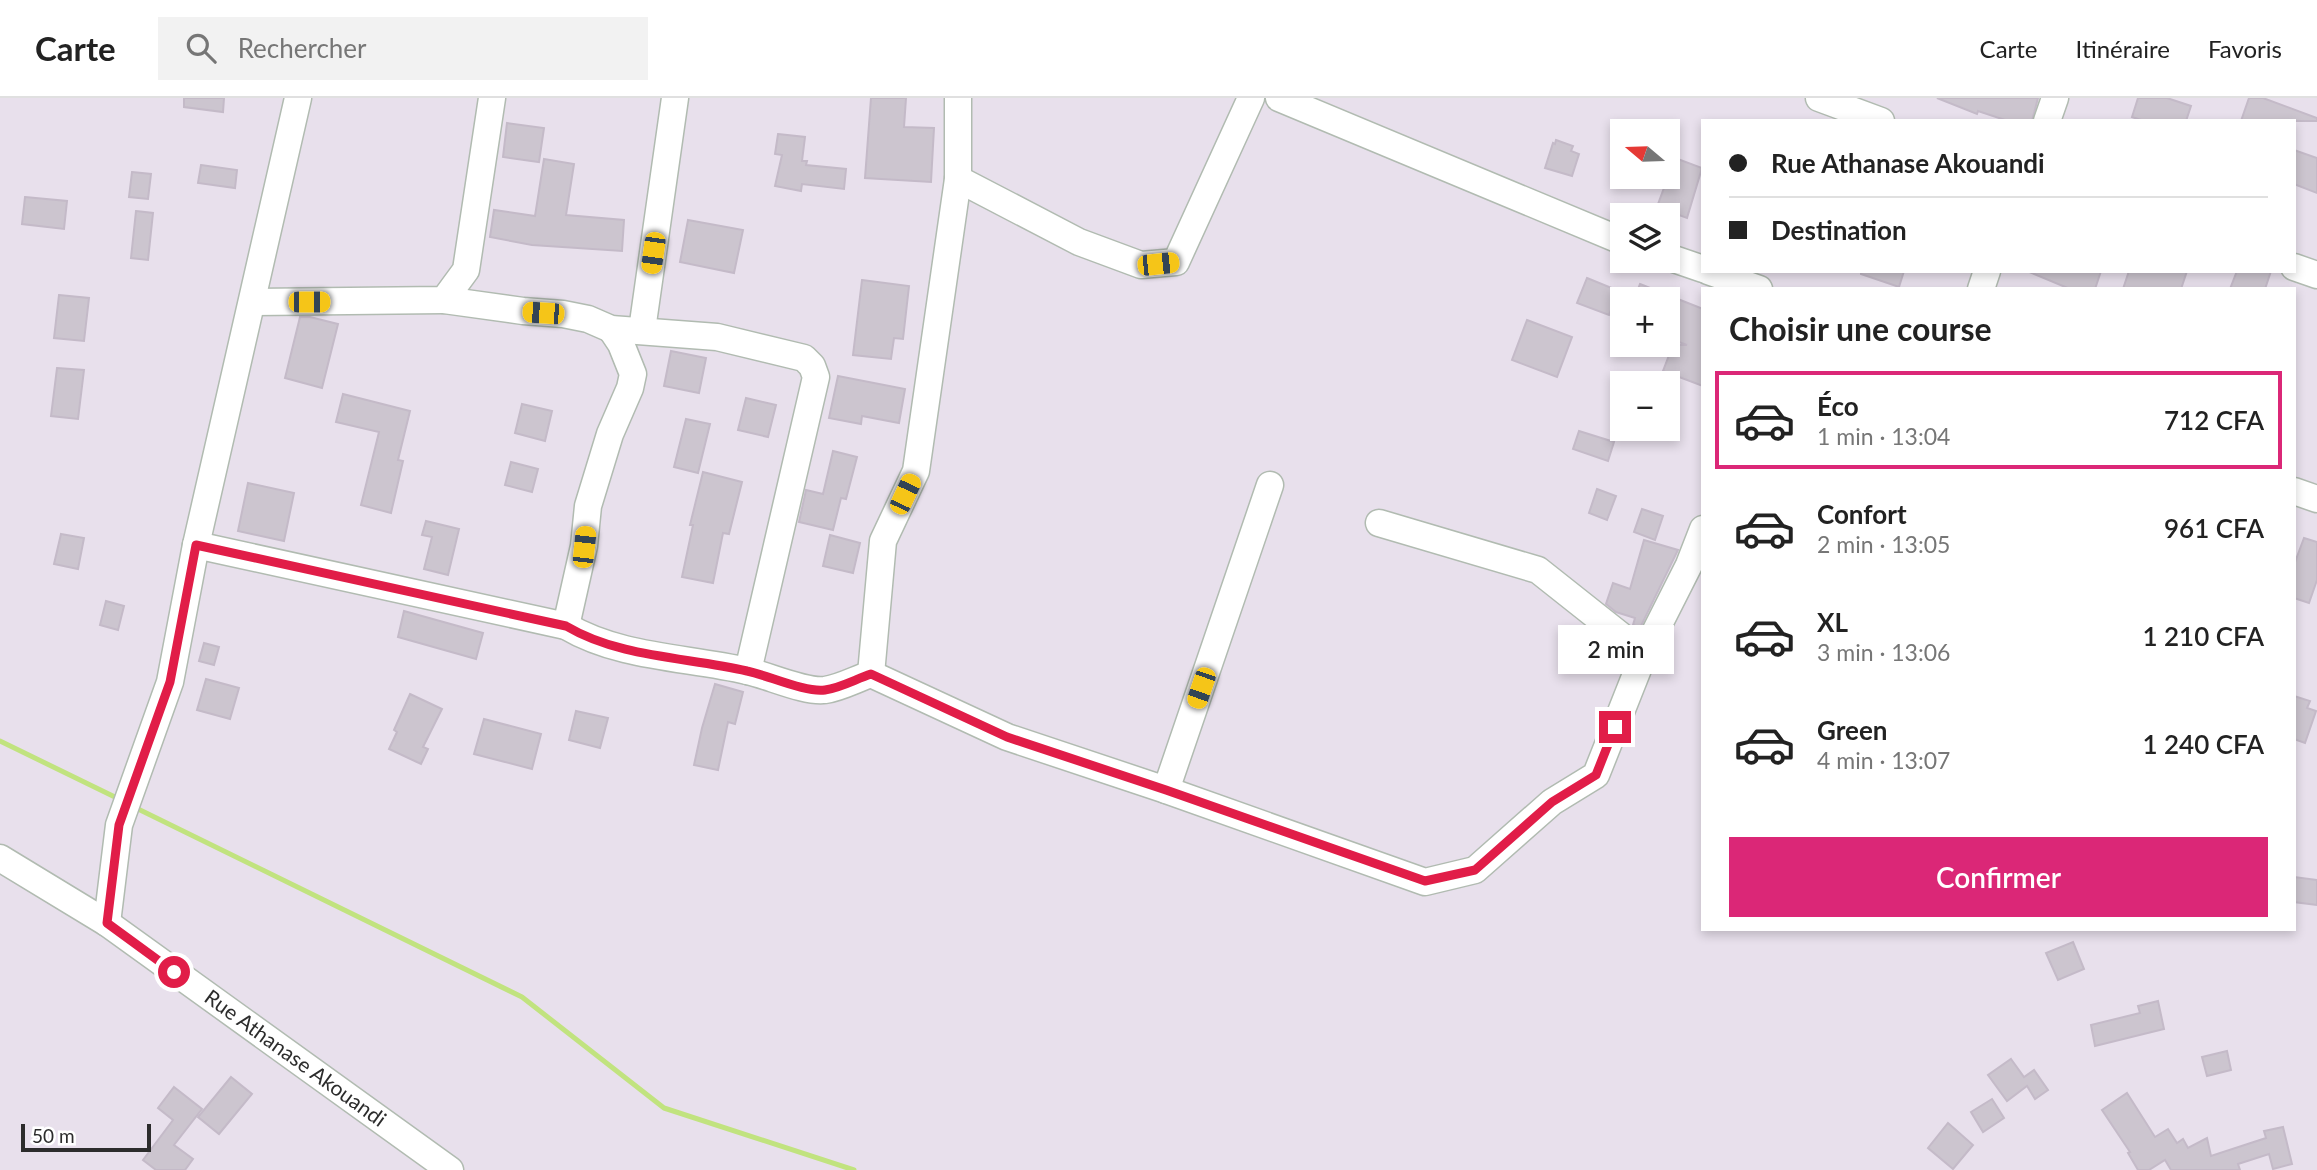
<!DOCTYPE html>
<html lang="fr">
<head>
<meta charset="utf-8">
<style>
  :root { --surface:#fff; --page:#f2f2f2; --text:#222; --muted:#767676; --line:#e0e0e0; --accent:#db2777 }
  body { margin:0; font-family:Lato,sans-serif; background:var(--page); color:var(--text); height:100vh; display:flex; flex-direction:column; font-size:26px; white-space:nowrap }
  * { box-sizing:border-box; margin:0 }
  p { font-size:23px; color:var(--muted) }
  .icon { flex:none; width:38px; height:38px; fill:none; stroke:currentColor; stroke-width:2; stroke-linecap:round; stroke-linejoin:round }
  .map { position:relative; flex:1; overflow:hidden }
  .sheet { position:absolute; left:1701px; top:189px; width:595px; height:644px; display:flex; flex-direction:column; background:var(--surface); border-radius:0px; box-shadow:0 4px 10px #0003 }
  .sheet>* { flex:none }
  .guide { position:absolute; left:1701px; top:21px; width:595px; height:154px; border-radius:0px; box-shadow:0 4px 10px #0003; display:grid; align-content:center; height:154px; padding:0 28px; background:var(--surface) }
  .needle { width:46px; rotate:289deg }
  .buttons { position:absolute; left:1610px; top:21px; display:grid; gap:14px }
  .buttons a { display:grid; place-items:center; width:70px; height:70px; border-radius:0px; background:var(--surface); box-shadow:0 4px 10px #0003; font-size:35px }
  .scale { position:absolute; left:21px; bottom:18px; width:130px; box-sizing:border-box; padding-left:7px; border:4px solid #2c2c2c; border-top:0; font-size:19px; line-height:24px; white-space:nowrap; color:#2c2c2c; -webkit-text-stroke:5px #fff; paint-order:stroke }
  .end { position:absolute; width:32px; height:32px; margin:-16px; border:9px solid #e11d48; background:#fff; box-shadow:0 0 0 4px #fff }
  .from { border-radius:50% }
  .bubble { position:absolute; height:49px; border-radius:0px; background:var(--surface); box-shadow:0 4px 10px #0003; font-size:23px; font-weight:600; line-height:49px; text-align:center }
  .car { position:absolute; width:21px; height:42px; margin:-21px -10px; border-radius:9px; box-shadow:0 0 5px 2px #0007; background:linear-gradient(#f5c518 24%,#345 0 40%,#f5c518 0 76%,#345 0 86%,#f5c518 0) }
  .guide b { display:flex; align-items:center; gap:24px; height:66px; font-size:26px }
  .guide b+b { border-top:2px solid var(--line) }
  .guide i { width:18px; height:18px; background:var(--text) }
  ul { padding:0; list-style:none }
  li { display:flex; align-items:center; gap:21px; height:98px; margin:0 14px 10px; padding:0 14px; border:4px solid transparent; border-radius:0px }
  li div { flex:1 }
  li b { display:block; font-size:26px }
  li em { font-style:normal; font-weight:600 }
  li.selected { border-color:var(--accent) }
  li>.icon { width:63px; height:63px; stroke-width:1.5 }
  h2 { padding:0 28px; font-size:32px; line-height:84px }
  .primary-button { display:flex; gap:14px; margin-top:auto; padding:14px 28px }
  .primary-button a { flex:1; height:80px; border-radius:0px; background:var(--accent); color:#fff; font-size:28px; font-weight:600; line-height:80px; text-align:center }
  header { display:flex; align-items:center; gap:42px; box-sizing:border-box; height:98px; padding:0 35px; background:var(--surface); border-bottom:2px solid var(--line) }
  header strong { font-size:33px }
  nav { display:flex; gap:38px; margin-inline-start:auto; font-size:24px }
  .search { width:490px; height:63px; background:var(--page); display:flex; align-items:center; gap:18px; box-sizing:border-box; padding:0 24px; border-radius:0px; color:var(--muted); font-size:26px }
  .map>svg:first-child { display:block }
  .lines { fill:none; stroke-linecap:round; stroke-linejoin:round }
  .stream { stroke:#c1e37f; stroke-width:5 }
  .building { fill:#ccc5cf; stroke:#c4bac8; stroke-width:2 }
  .minor-casing { stroke:#b1bbb1; stroke-width:29 }
  .minor { stroke:#fff; stroke-width:26 }
  .route { stroke:#e11d48; stroke-width:9 }
  .labels { text-anchor:middle; stroke-width:5; stroke-linejoin:round; paint-order:stroke }
  .street-label { font-size:21px; fill:#2c2c2c; stroke:#fff }
</style>
</head>
<body>
<header>
<strong>Carte</strong>
<div class="search"><svg class="icon" aria-label="search" viewBox="0 0 24 24"><circle cx="10" cy="10" r="6"/><path d="M15 15l6 6"/></svg>Rechercher</div>
<nav><a>Carte</a><a>Itinéraire</a><a>Favoris</a></nav>
</header>
<div class="map">
<svg width="2317" height="1072" viewBox="0 0 2317 1072">
  <rect width="100%" height="100%" fill="#e8e0ec"/>
  <g class="lines">
    <g class="stream">
      <path d="M0,643L119,701"/>
      <path d="M134,709L522,899L664,1010L854,1072"/>
    </g>
  </g>
  <g class="building">
    <path d="M184,0H224L223,14L184,9Z"/>
    <path d="M871,0H906L904,29L934,30L931,84L865,80Z"/>
    <path d="M1937,0H2038L2032,23H2008L1978,13L1977,16Z"/>
    <path d="M2138,0H2167L2191,8L2186,23H2144L2132,19Z"/>
    <path d="M2249,0H2263L2317,20V23H2241Z"/>
    <path d="M507,25L544,30L539,64L503,59Z"/>
    <path d="M778,36L805,39L802,63H807L806,67L846,71L844,91L802,86L801,93L775,88L782,57L775,56Z"/>
    <path d="M1556,42L1573,48L1571,53L1579,56L1572,78L1545,70L1553,45L1555,46Z"/>
    <path d="M2294,52L2317,60V95L2294,86Z"/>
    <path d="M1675,60L1702,70L1687,120L1657,109Z"/>
    <path d="M544,61L574,66L566,117L624,122L622,153L532,147L490,139L494,112L535,118Z"/>
    <path d="M201,67L237,72L235,90L198,85Z"/>
    <path d="M132,74L151,76L148,101L129,99Z"/>
    <path d="M25,99L67,103L64,131L22,126Z"/>
    <path d="M136,113L153,115L148,162L131,160Z"/>
    <path d="M688,122L743,132L734,175L680,164Z"/>
    <path d="M1861,173H1904L1899,189L1861,176Z"/>
    <path d="M2027,173H2101L2095,191H2070Z"/>
    <path d="M2129,173H2187L2181,191H2123Z"/>
    <path d="M2237,173H2271L2265,191H2230Z"/>
    <path d="M1587,180L1619,193L1609,217L1577,205Z"/>
    <path d="M862,182L909,188L903,241L894,240L891,261L853,257Z"/>
    <path d="M1640,186L1703,211V288L1663,273L1673,247H1687L1668,240V201H1634Z"/>
    <path d="M59,197L89,200L84,243L54,240Z"/>
    <path d="M300,219H310L338,226L322,290L285,280Z"/>
    <path d="M1527,222L1572,239L1557,279L1512,262Z"/>
    <path d="M671,253L706,260L699,295L664,288Z"/>
    <path d="M57,270L84,272L78,321L51,318Z"/>
    <path d="M838,278L905,291L899,325L862,318L861,326L829,320Z"/>
    <path d="M343,296L410,313L398,362L403,363L391,415L361,407L379,334L336,324Z"/>
    <path d="M746,300L776,307L768,339L738,332Z"/>
    <path d="M522,306L552,313L545,343L515,335Z"/>
    <path d="M686,321L710,326L698,375L674,369Z"/>
    <path d="M1579,333L1614,344L1608,363L1573,351Z"/>
    <path d="M833,353L857,359L846,401L841,400L833,432L799,424L806,392L823,396Z"/>
    <path d="M511,364L538,371L532,394L505,387Z"/>
    <path d="M703,374L742,384L729,436L723,435L713,485L682,479L693,427H690Z"/>
    <path d="M248,385L294,395L284,443L238,433Z"/>
    <path d="M1597,391L1616,398L1607,422L1589,415Z"/>
    <path d="M1642,411L1663,418L1655,442L1634,434Z"/>
    <path d="M426,423L459,431L448,477L424,471L432,439L422,437Z"/>
    <path d="M61,436L84,440L78,471L54,466Z"/>
    <path d="M830,437L860,445L853,475L823,468Z"/>
    <path d="M2304,440L2317,444V482L2309,505L2294,500V467Z"/>
    <path d="M1644,442L1678,452L1640,530L1633,527L1635,520L1616,514L1606,506L1613,485L1630,491Z"/>
    <path d="M106,503L124,508L118,532L100,527Z"/>
    <path d="M404,513L483,535L476,561L398,539Z"/>
    <path d="M204,545L219,549L214,567L199,563Z"/>
    <path d="M206,581L239,590L230,621L197,612Z"/>
    <path d="M715,586L743,594L735,626L728,624L718,672L694,667L702,630Z"/>
    <path d="M410,596L442,611L423,649L428,651L421,666L389,651L397,634L394,632Z"/>
    <path d="M2294,598L2310,603L2307,610L2316,613L2305,645L2294,641Z"/>
    <path d="M576,613L608,620L600,650L569,642Z"/>
    <path d="M484,621L541,636L532,671L474,656Z"/>
    <path d="M2294,779L2317,782V807L2294,804Z"/>
    <path d="M2073,844L2084,871L2058,882L2046,855Z"/>
    <path d="M2158,903L2164,931L2095,948L2091,927L2140,915L2138,908Z"/>
    <path d="M2227,953L2231,972L2207,978L2202,959Z"/>
    <path d="M2011,961L2024,979L2034,972L2048,992L2035,1001L2027,988L2007,1003L1988,977Z"/>
    <path d="M231,979L252,996L219,1036L198,1019Z"/>
    <path d="M174,989L202,1011L174,1047L193,1061L185,1072H156L143,1062L173,1022L158,1010Z"/>
    <path d="M2127,995L2155,1039L2168,1031L2177,1045L2183,1041L2188,1050L2207,1040L2211,1058L2266,1040L2264,1033L2283,1029L2292,1066L2273,1071L2269,1056L2238,1066L2240,1072H2171L2165,1062L2149,1072H2138L2128,1055L2130,1054L2102,1012Z"/>
    <path d="M1992,1001L2004,1020L1983,1034L1971,1014Z"/>
    <path d="M1948,1025L1973,1047L1953,1071L1928,1050Z"/>
  </g>
  <g class="lines">
    <g class="minor-casing">
      <g id="minor">
        <path d="M1279,0L1622,143"/>
        <path d="M1819,0L1881,23"/>
        <path d="M2047,23L2055,0"/>
        <path d="M958,81L1079,144L1141,167L1176,164L1251,0"/>
        <path d="M1668,159L1703,171"/>
        <path d="M2294,169L2317,177"/>
        <path d="M1708,173L1759,191"/>
        <path d="M1981,191L1987,173"/>
        <path d="M444,202L523,213L563,216L588,221L611,231L717,239L804,260L812,268L816,279L748,573"/>
        <path d="M253,204L444,202L466,172L492,0"/>
        <path d="M642,232L675,0"/>
        <path d="M2294,393L2317,401"/>
        <path d="M1379,425L1538,472L1644,556"/>
        <path d="M196,447L566,528C620,560 687,559 747,573C767,577 806,595 825,592C840,590 856,581 871,576L1007,639L1166,692L1270,387"/>
        <path d="M566,528L584,448L588,408L610,336L630,290L633,276L621,246L611,231"/>
        <path d="M871,576L883,443L916,373L958,81V0"/>
        <path d="M1166,692L1425,784L1475,772L1552,704L1596,677L1644,556L1689,467L1703,431"/>
        <path id="s1" d="M0,760L107,825L450,1072"/>
        <path d="M107,825L119,727L170,584L196,447L298,0"/>
      </g>
    </g>
    <use href="#minor" class="minor"/>
  </g>
  <g class="lines">
    <path class="route" d="M174,874L107,825L119,727L170,584L196,447L566,528C620,560 687,559 747,573C767,577 806,595 825,592C840,590 856,581 871,576L1007,639L1166,692L1425,783L1475,772L1552,704L1596,677L1615,629"/>
  </g>
  <g class="labels">
    <g class="street-label">
      <text dy="7" stroke="none"><textPath href="#s1" startOffset="357">Rue Athanase Akouandi</textPath></text>
    </g>
  </g>
</svg>
<div class="buttons">
<a><svg class="needle" viewBox="-14 -14 28 28"><path d="M0-13l5 13h-10z" fill="#e53935"/><path d="M0 13l5-13h-10z" fill="#767676"/></svg></a>
<a><svg class="icon" aria-label="layers" viewBox="0 0 24 24"><path d="M12 4l9 5-9 5-9-5zM3 14l9 5 9-5"/></svg></a>
<a>+</a>
<a>−</a>
</div>
<div class="scale">50 m</div>
<i class="end from" style="left:174px;top:874px"></i>
<i class="end" style="left:1615px;top:629px"></i>
<div class="bubble" style="left:1558px;top:527px;width:116px">2 min</div>
<i class="car" style="left:653px;top:155px;rotate:188deg"></i>
<i class="car" style="left:1158px;top:166px;rotate:84deg"></i>
<i class="car" style="left:309px;top:204px;rotate:90deg"></i>
<i class="car" style="left:543px;top:215px;rotate:274deg"></i>
<i class="car" style="left:905px;top:396px;rotate:25deg"></i>
<i class="car" style="left:584px;top:449px;rotate:6deg"></i>
<i class="car" style="left:1201px;top:590px;rotate:199deg"></i>
<div class="guide">
<b><i class="from"></i>Rue Athanase Akouandi</b>
<b><i></i>Destination</b>
</div>
<section class="sheet">
<h2>Choisir une course</h2>
<ul>
<li class="selected"><svg class="icon" aria-label="car" viewBox="0 0 24 24"><path d="M5 17H2v-5l4-1 3-4h7l3 4 3 1v5h-3M9 17h6M6 11h13"/><circle cx="7" cy="17" r="2"/><circle cx="17" cy="17" r="2"/></svg><div><b>Éco</b><p>1 min · 13:04</p></div><em>712 CFA</em></li>
<li><svg class="icon" aria-label="car" viewBox="0 0 24 24"><path d="M5 17H2v-5l4-1 3-4h7l3 4 3 1v5h-3M9 17h6M6 11h13"/><circle cx="7" cy="17" r="2"/><circle cx="17" cy="17" r="2"/></svg><div><b>Confort</b><p>2 min · 13:05</p></div><em>961 CFA</em></li>
<li><svg class="icon" aria-label="car" viewBox="0 0 24 24"><path d="M5 17H2v-5l4-1 3-4h7l3 4 3 1v5h-3M9 17h6M6 11h13"/><circle cx="7" cy="17" r="2"/><circle cx="17" cy="17" r="2"/></svg><div><b>XL</b><p>3 min · 13:06</p></div><em>1 210 CFA</em></li>
<li><svg class="icon" aria-label="car" viewBox="0 0 24 24"><path d="M5 17H2v-5l4-1 3-4h7l3 4 3 1v5h-3M9 17h6M6 11h13"/><circle cx="7" cy="17" r="2"/><circle cx="17" cy="17" r="2"/></svg><div><b>Green</b><p>4 min · 13:07</p></div><em>1 240 CFA</em></li>
</ul>
<div class="primary-button"><a>Confirmer</a></div>
</section>
</div>
</body>
</html>
